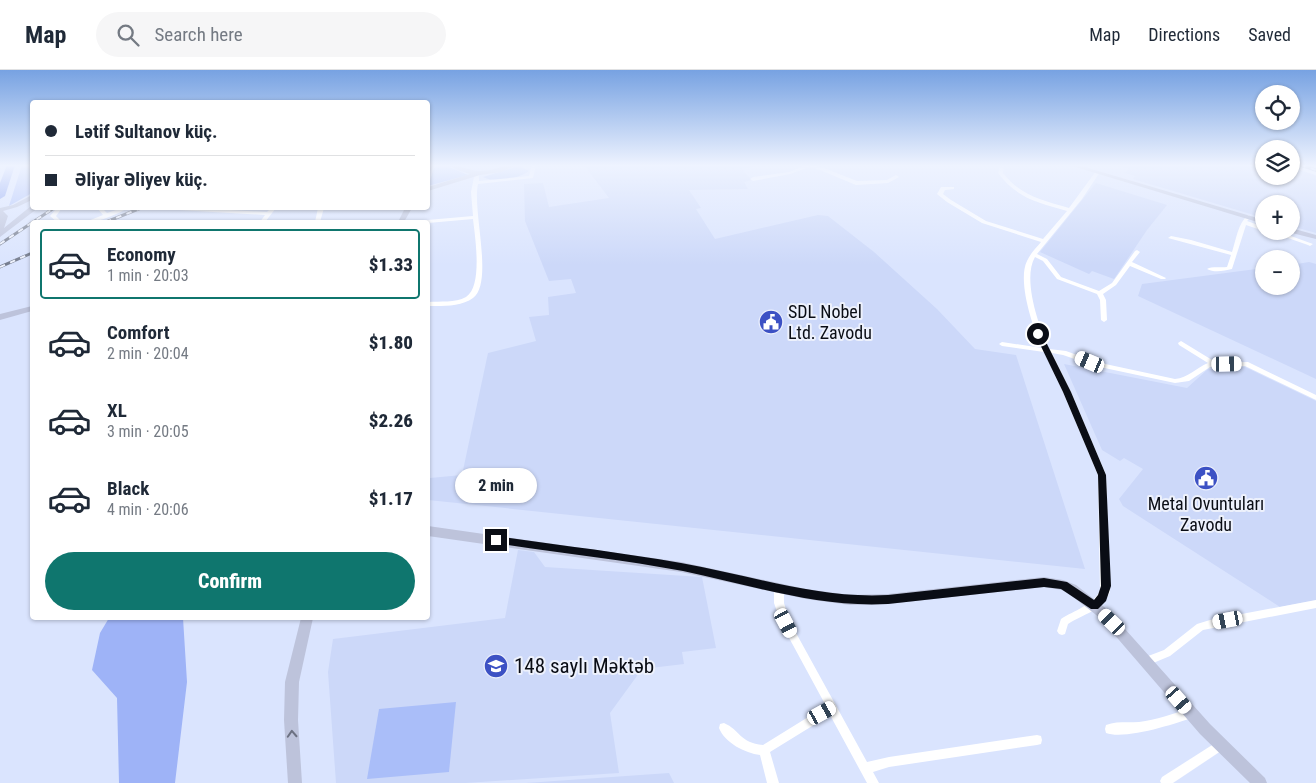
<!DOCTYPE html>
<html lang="en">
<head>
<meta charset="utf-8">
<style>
  :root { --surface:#fff; --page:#f6f6f7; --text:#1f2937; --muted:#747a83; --line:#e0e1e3; --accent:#0f766e }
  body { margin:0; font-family:"Roboto Condensed",sans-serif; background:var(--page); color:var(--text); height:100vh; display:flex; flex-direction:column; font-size:19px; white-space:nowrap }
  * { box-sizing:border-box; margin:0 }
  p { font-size:16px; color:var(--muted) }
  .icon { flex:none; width:28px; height:28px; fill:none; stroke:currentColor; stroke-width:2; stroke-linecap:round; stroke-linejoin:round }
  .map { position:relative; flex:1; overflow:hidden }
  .drawer { position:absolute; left:30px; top:150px; width:400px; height:400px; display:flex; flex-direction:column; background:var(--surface); border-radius:5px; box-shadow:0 1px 4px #0004 }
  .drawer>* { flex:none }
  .banner { position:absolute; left:30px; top:30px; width:400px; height:110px; border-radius:5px; box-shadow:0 1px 4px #0004; display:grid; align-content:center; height:110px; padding:0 15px; background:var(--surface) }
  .tools { position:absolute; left:1255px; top:15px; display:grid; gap:10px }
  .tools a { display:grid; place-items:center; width:45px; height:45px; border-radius:50%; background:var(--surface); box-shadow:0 1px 4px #0004; font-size:25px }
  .end { position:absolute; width:22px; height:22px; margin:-11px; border:6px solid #0a0d15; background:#fff; box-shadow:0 0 0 2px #fff }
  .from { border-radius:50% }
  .bubble { position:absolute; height:35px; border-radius:18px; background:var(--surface); box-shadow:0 1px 4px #0004; font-size:16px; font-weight:800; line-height:35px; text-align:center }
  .car { position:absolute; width:15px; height:30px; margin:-15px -8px; border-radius:6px; box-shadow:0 0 4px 1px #0007; background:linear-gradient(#fff 24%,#345 0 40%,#fff 0 76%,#345 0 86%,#fff 0) }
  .banner b { display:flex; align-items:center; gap:18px; height:48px; font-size:19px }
  .banner b+b { border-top:1px solid var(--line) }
  .banner i { width:12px; height:12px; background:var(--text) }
  ul { padding:9px 0 0; list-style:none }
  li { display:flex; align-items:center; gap:15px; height:70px; margin:0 10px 8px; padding:0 5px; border:2px solid transparent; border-radius:5px }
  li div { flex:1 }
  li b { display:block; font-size:19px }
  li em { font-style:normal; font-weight:800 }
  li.current { border-color:var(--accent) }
  li>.icon { width:45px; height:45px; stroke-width:1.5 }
  .button { display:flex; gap:10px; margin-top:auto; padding:10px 15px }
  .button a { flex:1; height:58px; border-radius:30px; background:var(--accent); color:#fff; font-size:20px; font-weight:800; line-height:58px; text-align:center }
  header { display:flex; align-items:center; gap:30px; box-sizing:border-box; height:70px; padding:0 25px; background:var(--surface); border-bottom:1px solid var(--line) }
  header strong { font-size:24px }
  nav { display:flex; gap:28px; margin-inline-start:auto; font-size:18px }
  .search { width:350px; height:45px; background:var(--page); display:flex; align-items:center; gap:12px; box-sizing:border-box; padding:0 18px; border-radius:28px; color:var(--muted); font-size:19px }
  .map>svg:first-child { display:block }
  .built { fill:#ccd8f9 }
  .green { fill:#aabef9 }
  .forest { fill:#9eb3f7 }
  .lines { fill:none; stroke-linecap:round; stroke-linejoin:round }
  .street { fill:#fff; fill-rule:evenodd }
  .secondary { fill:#bdc3db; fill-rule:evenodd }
  .highway { fill:#7f99f0; fill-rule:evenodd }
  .rail-casing { stroke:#757c8d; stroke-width:3 }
  .rail { stroke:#edf1fc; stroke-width:2; stroke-dasharray:5.5; stroke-linecap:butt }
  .oneway { stroke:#6c7182 }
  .route { fill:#0a0d15 }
  .labels { text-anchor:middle; stroke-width:4; stroke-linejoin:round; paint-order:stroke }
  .poi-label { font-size:18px; fill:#0a0d15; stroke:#edf1fc; text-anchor:start }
  .near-poi-label { font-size:21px; fill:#0a0d15; stroke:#edf1fc; text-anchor:start }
</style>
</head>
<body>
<header>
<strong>Map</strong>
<div class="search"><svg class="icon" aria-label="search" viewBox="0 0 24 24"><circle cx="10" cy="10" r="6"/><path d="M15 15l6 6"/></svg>Search here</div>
<nav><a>Map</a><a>Directions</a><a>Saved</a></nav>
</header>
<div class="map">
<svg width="1316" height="713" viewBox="0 0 1316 713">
  <rect width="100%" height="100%" fill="#dae4fe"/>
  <g class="built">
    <path d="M584,95H756L743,101L752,110L744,112L748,119L689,120L701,138L696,139L715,169L818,145L828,146L874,182L937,239L975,279L1016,285L1085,499L428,430L430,408L462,405L488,283L536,271L529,247L549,245L548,227L576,223L571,209L549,211L525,151L524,114L543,113L549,137L609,128Z"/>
    <path d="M1114,95H1264V106H1291V97L1316,106V163L1291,156V134H1264V148L1133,109L1135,106L1125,103L1128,99Z"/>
    <path d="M1096,113L1167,135L1147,160L1114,209L1092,201L1089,204L1040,182Z"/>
    <path d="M1309,192L1316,194V309L1138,226L1142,214L1264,198V216H1291V195Z"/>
    <path d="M1064,294L1187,318L1208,299L1245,297L1316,331V530L1280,537L1123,436L1119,429L1143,399L1124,388L1120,391L1102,380Z"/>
    <path d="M518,480L534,482L545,497L702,507L716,578L682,582L684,594L642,599L610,643L619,703L466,713H336L328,602L333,569L505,548Z"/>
    <path d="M669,703L674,713H526Z"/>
  </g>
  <g class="green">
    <path d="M22,95H32V123L9,136Z"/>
    <path d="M440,95H444L468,105L428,116L434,98Z"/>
    <path d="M519,96L529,101C519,109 493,113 483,107Z"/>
    <path d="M456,632L449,702L367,709L379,639Z"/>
  </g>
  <path class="forest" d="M109,548H183L187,612L175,713H119L117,628L92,600L100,563Z"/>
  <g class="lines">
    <g class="street">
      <path d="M532,95H536L533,108L478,114C472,140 494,212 473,228C461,237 442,236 428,236V232C440,231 455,233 466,227C483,217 475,166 473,149L428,153L416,152V151L473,146L471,122L475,102L479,103V111L529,106Z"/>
      <path d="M804,95H811L824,98L857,111L887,110L896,105L899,107L888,113L856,115L820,100L810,97L790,104L753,111L750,109L753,107L789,102L804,96Z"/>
      <path d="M1000,95H1004L1003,103C1021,126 1042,130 1069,138L1096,101L1100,102L1082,129L1037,184L1047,189L1061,207L1099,221L1112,213L1135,181L1137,180L1140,182L1132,192L1166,208L1165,209H1161L1130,196L1116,215L1103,224L1106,230L1107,250L1104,252L1101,250L1100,230L1097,224L1057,209L1043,191L1035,187C1022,209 1039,257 1049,279L1066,281L1096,292L1175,309C1188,308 1196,298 1208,293L1179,275L1178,273L1181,271L1217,293L1248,292L1316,325V330L1245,296L1210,297L1189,311L1175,313L1095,296L1063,285L1052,283L1071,322L1106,405L1110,522C1100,542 1085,543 1068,554L1065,564L1062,565L1059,564L1057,561L1061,549C1075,540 1091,536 1100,521L1098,405L1063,322L1044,282L1002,276L999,274L1002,272L1042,278C1033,258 1017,211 1027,191C1030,184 1036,178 1041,172L982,153L947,132L937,124L941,117H954V119L945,120L943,124L951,130L986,151L1043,169L1067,141C1037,132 1018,129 998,103Z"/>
      <path d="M1291,95H1295L1316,102V105L1291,97Z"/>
      <path d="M1311,95H1316V97L1311,96Z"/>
      <path d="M57,138H62L56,146L62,152H57L50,146Z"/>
      <path d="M97,138H102L107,143L122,138H128C118,144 99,152 88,152V151L103,145Z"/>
      <path d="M176,138H195L267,142L271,138H276L265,152H260L265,145L179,140Z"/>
      <path d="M318,138H324L320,152H315Z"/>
      <path d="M1248,145L1251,147L1247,151L1264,157V161L1246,155L1232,199C1224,201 1214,203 1207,199C1212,196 1221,198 1227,197L1231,185L1168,168L1171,166L1191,170L1232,182C1236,170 1238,153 1248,145Z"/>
      <path d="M1268,161H1277L1313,174L1310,176L1308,175Z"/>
      <path d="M779,515L782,516L784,519V533L790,552L867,692L889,687L1037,665L1041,666L1042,670L1041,674L1037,675L889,697L873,702L879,713H867L830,645L770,682L779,713H767L760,685C745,683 725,673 719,658L720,654L724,653C740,660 740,673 763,675L826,636L781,553L774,533V519L776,516Z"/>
      <path d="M1316,530V538L1203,560L1170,586L1146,596L1143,594L1141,591L1143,588L1164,580L1197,554L1210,550Z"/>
      <path d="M1190,638L1194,639L1195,643L1194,647C1175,654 1125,670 1106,663L1105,659L1106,655C1116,651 1128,653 1139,652C1156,650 1173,644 1190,638Z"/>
      <path d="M1220,670L1224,671L1225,675L1224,679L1173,713H1161L1160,711L1162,707Z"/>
    </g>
    <g class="secondary">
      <path d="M428,95H433L430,101L428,102Z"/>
      <path d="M449,95C460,95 469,101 481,101C494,101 505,94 517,95L501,102L480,105L428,121V117L470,104L457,100Z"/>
      <path d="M1069,95H1078L1264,150V154Z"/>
      <path d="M32,125V130L17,137L3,141L8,146L4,158L31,136L38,138L0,167V138L13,135Z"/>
      <path d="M405,138H412L404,152H398Z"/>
      <path d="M1291,158L1316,165V169L1288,162L1291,161Z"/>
      <path d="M32,236V241L0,250V244Z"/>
      <path d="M428,456L681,492L806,519L850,525L888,524L1044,507L1063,510L1076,515L1108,540L1210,654L1265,708L1267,713H1250L1200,664L1100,548L1068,523L1062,520L1044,517L888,534L850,535L806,529L681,502L428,466Z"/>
      <path d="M301,548H313L299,612L298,650L302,713H288L284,650L285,612Z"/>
    </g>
    <path class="highway" d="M7,95H15L5,126L0,129V113Z"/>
    <g class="rail-casing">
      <g id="rail">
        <path d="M1300,95L1316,100"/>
        <path d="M106,152L141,138"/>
        <path d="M0,174L54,138"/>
        <path d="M0,197L32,183"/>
      </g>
    </g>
    <use href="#rail" class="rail"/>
  </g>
  <defs><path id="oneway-chevron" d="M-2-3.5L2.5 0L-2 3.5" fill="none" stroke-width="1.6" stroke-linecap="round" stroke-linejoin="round" transform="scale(1.25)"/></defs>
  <use class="oneway" href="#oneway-chevron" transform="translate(292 664) rotate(-93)"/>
  <linearGradient id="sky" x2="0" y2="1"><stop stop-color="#77a2e2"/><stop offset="0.49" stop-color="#eef3ff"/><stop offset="1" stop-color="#eef3ff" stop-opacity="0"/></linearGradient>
  <rect width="1316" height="195" fill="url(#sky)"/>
  <path class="route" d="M1036,263L1042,264L1071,322L1106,405L1111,516L1106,531L1098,539H1091L1061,519L1044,517L888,534C818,538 750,515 683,501C621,489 558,483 496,473L491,470L496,466C557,475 619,482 681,493C750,505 817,529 888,525L1044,508L1067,512L1094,530L1098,525L1101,516L1098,405L1063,322L1035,264Z"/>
  <defs>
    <g id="civic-disc" transform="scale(1.25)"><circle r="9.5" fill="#3c51c4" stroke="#edf1fc"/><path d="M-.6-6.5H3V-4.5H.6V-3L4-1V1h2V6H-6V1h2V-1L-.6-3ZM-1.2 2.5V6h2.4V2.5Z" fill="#fff"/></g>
    <g id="school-disc" transform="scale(1.25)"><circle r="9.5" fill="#3c51c4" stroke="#edf1fc"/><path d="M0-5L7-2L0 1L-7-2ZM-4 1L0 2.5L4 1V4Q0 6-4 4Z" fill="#fff"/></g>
  </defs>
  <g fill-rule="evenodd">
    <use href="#civic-disc" x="771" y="252"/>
    <use href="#civic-disc" x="1206" y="408"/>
    <use href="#school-disc" x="496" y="596"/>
  </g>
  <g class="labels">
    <g class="poi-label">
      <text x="788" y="248">SDL Nobel<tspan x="788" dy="21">Ltd. Zavodu</tspan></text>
      <text x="1206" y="440" text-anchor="middle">Metal Ovuntuları<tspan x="1206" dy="21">Zavodu</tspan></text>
    </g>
    <g class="near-poi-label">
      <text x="514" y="603">148 saylı Məktəb</text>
    </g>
  </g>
</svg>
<div class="tools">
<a><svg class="icon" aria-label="locate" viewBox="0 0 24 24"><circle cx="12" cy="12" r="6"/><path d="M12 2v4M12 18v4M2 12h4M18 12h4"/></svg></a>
<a><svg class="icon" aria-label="layers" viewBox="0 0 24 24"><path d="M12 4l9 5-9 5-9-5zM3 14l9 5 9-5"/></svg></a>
<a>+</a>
<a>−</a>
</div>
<i class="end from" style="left:1038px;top:264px"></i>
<i class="end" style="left:496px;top:470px"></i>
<div class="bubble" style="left:455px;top:398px;width:82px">2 min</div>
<i class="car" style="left:1090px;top:292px;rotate:293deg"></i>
<i class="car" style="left:1227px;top:294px;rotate:89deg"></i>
<i class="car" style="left:1228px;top:550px;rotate:259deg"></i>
<i class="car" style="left:1112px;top:552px;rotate:314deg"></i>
<i class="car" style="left:786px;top:553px;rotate:152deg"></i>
<i class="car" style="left:1179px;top:630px;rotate:139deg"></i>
<i class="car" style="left:822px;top:643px;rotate:61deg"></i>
<div class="banner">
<b><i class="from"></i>Lətif Sultanov küç.</b>
<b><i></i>Əliyar Əliyev küç.</b>
</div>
<section class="drawer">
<ul>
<li class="current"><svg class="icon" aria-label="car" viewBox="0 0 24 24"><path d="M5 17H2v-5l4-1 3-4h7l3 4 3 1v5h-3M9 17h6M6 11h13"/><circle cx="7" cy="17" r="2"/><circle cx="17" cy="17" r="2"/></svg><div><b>Economy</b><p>1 min · 20:03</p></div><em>$1.33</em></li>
<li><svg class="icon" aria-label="car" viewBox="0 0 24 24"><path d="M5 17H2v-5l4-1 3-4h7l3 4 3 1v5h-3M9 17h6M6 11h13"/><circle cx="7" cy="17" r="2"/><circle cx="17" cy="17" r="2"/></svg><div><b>Comfort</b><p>2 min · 20:04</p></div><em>$1.80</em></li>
<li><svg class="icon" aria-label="car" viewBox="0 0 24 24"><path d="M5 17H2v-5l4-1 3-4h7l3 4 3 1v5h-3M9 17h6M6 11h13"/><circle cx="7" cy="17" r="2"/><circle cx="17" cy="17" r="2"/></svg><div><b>XL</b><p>3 min · 20:05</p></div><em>$2.26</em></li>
<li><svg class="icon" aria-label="car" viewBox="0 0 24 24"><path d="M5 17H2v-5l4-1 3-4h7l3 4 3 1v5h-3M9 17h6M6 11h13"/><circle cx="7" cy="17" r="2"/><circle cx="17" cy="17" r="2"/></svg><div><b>Black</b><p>4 min · 20:06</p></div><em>$1.17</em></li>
</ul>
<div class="button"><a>Confirm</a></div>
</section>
</div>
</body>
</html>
